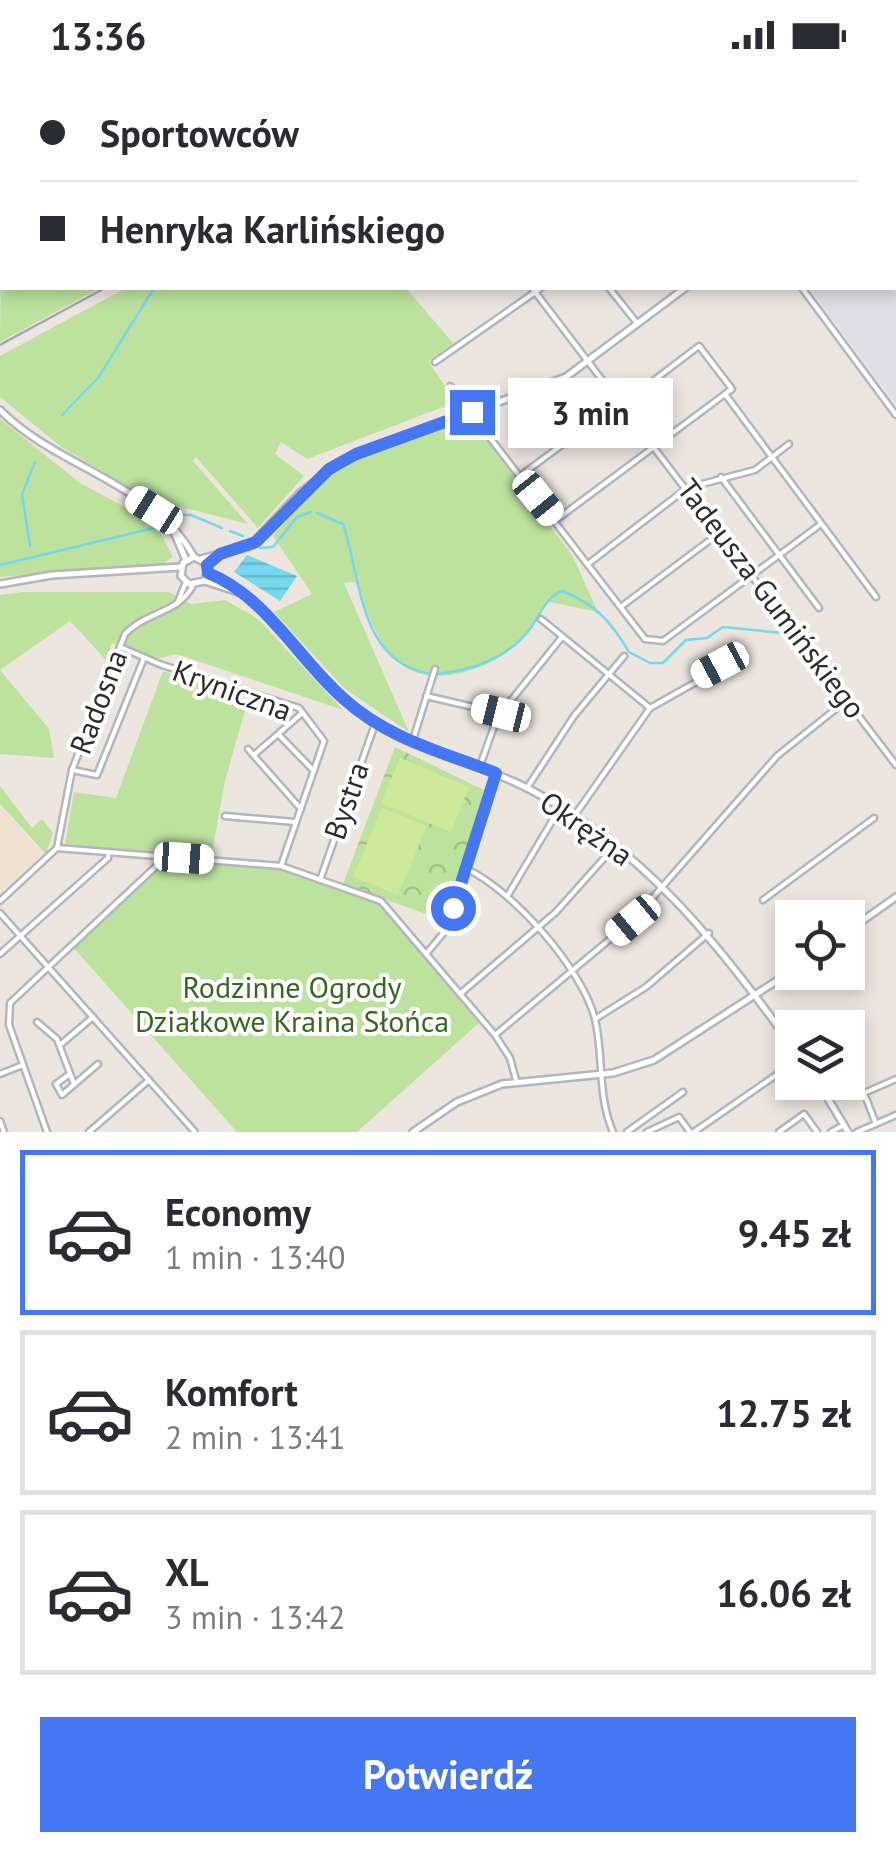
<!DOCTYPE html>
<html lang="pl">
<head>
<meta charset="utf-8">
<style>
  :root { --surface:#fff; --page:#f2f2f3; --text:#2b2b33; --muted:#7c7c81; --line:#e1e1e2; --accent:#4577f4 }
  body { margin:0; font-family:"PT Sans",sans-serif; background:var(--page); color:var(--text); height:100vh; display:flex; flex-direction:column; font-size:38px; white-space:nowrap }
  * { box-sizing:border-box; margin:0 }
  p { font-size:32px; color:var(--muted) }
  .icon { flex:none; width:55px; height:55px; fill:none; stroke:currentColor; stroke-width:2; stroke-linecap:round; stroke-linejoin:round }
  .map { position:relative; height:1062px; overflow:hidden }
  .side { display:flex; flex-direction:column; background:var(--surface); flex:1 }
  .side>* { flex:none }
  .banner { position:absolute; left:0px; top:0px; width:898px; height:220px; box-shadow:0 5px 15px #0003; display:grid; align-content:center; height:220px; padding:0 40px; background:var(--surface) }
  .controls { position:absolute; left:775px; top:830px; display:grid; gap:20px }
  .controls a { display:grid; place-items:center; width:90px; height:90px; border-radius:0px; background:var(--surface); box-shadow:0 5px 15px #0003; font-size:50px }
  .end { position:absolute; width:45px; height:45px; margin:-22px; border:12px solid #4577f4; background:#fff; box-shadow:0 0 0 5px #fff }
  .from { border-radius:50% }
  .bubble { position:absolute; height:70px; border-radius:0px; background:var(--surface); box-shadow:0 5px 15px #0003; font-size:32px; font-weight:700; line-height:70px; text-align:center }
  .car { position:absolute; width:30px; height:60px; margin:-30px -15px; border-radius:12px; box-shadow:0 0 8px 2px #0007; background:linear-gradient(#fff 24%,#345 0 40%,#fff 0 76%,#345 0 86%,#fff 0) }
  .banner b { display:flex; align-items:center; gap:35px; height:95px; font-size:38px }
  .banner b+b { border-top:2px solid var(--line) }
  .banner i { width:25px; height:25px; background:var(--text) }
  ul { padding:18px 0 0; list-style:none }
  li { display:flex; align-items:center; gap:30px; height:165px; margin:0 20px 15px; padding:0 20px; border:5px solid var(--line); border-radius:0px }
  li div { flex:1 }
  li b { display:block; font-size:38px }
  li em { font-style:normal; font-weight:700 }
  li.selected { border-color:var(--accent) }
  li>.icon { width:90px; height:90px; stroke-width:1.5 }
  .cta { display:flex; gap:20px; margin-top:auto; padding:20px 40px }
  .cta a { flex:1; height:115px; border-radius:0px; background:var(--accent); color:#fff; font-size:40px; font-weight:700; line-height:115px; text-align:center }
  .status { display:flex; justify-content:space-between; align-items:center; height:70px; padding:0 50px; background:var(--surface); direction:ltr }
  .status svg { height:28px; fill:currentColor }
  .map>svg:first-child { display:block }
  .industrial { fill:#e1dfe6 }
  .education { fill:#eee1cf }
  .grass { fill:#bce29e }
  .park { fill:url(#park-crowns) }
  .pitch { fill:#cfe99a }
  .water { fill:url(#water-rules) }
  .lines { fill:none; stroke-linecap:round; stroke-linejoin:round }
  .stream { stroke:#76d8eb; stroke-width:2.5 }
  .minor-casing { stroke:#b2b6bf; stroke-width:9 }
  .tertiary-casing { stroke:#b2b6bf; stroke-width:10 }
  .minor { stroke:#fff; stroke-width:4 }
  .tertiary { stroke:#fff; stroke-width:5 }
  .rail { stroke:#a2a7b6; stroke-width:2.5 }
  .route { stroke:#4577f4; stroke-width:12 }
  .labels { text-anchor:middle; stroke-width:8; stroke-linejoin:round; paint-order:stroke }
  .street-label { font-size:30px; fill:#2c2c2c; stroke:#fff }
  .park-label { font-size:30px; fill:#34681d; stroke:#fff }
</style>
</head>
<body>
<div class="status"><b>13:36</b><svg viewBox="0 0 49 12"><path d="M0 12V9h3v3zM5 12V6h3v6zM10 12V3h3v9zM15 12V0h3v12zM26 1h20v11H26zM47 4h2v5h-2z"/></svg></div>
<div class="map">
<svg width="896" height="1062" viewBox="0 0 896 1062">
  <defs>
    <pattern id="park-crowns" width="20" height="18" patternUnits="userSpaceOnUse" patternTransform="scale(2.5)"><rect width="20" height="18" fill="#bce29e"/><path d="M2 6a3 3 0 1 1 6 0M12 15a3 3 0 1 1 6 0" fill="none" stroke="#a2c288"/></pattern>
    <pattern id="water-rules" width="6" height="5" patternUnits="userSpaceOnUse" patternTransform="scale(2.5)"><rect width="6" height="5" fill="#76d8eb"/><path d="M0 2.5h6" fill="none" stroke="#66baca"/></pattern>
  </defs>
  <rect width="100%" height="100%" fill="#ede6df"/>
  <path class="industrial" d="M896,171V334L809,218H895Z"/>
  <path class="education" d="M0,735L42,784L0,821Z"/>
  <g class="grass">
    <path d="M2,62V218H100L0,272Z"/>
    <path d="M126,218H406L453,273L428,291L456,332L307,389L281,372L275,384L304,406L258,458L196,387L193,391L248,454L177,436L163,438L60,376L0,327V286Z"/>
    <path d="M470,348L572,485L598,542L550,532C533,546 529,565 511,579C495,592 477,600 456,604C389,616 376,562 355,512L344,513L409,662L345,619L274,542L312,524L273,466L332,400Z"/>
    <path d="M0,349L80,413L156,454L173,487L161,495L0,507Z"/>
    <path d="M22,522H169L191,534L225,530L258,549L343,640L177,584L155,589L112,573L106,590L70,551L0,600V525Z"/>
    <path d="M0,600L49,659L54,688L0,684Z"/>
    <path d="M163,601L248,630L225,711L211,787L70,777L65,774L74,722L116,728Z"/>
    <path d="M0,716L32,758L42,749L53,763L46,784L0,734Z"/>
    <path d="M170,789L282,800L380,833L480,952L357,1062H237L72,876Z"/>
  </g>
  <path class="park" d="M395,677L484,720L445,851L343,814Z"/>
  <g class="pitch">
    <path d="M400,688L469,717L451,762L381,733Z"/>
    <path d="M382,738L427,756L398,825L353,807Z"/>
  </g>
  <path class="water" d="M247,485L297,506L280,531L234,502Z"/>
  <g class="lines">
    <g class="stream">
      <path d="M233,0L234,2"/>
      <path d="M62,345L98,308L154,218"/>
      <path d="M317,443L343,454C361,506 358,593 431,604"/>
      <path d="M176,445H191L222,458"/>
      <path d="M230,461L243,466"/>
      <path d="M30,476L22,424L35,392"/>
      <path d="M260,478L273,477L297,447L311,442"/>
      <path d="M0,495L154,458"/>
      <path d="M436,604C472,601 511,587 532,556C541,543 546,527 562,521C596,534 612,553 629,582L650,593H663L686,570L707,568L723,557L783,563"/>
    </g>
    <g class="minor-casing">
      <g id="minor">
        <path d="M805,2L806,0"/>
        <path d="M895,164L896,165"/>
        <path d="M532,218L896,695"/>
        <path d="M609,218L637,253"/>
        <path d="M802,218L896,345"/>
        <path d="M435,292L541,218"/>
        <path d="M450,316L645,569L663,571L821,454"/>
        <path d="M725,324L876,527"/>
        <path d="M624,333L699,276L732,319L725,324"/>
        <path d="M520,406L582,360"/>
        <path d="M721,407L819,538"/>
        <path d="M556,450L725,324"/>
        <path d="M588,494L687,418L755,400L789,374"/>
        <path d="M177,534L186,512"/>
        <path d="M622,536L722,461"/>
        <path d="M541,549L650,638"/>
        <path d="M120,577L162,595L299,638L324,671L281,796"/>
        <path d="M426,626L499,643"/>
        <path d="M279,665L314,701"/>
        <path d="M412,673L435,599"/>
        <path d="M248,679L301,739"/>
        <path d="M255,684L301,644"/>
        <path d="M480,696L497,648L562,567"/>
        <path d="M72,700L97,705L144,588"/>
        <path d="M527,718L574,646L624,586"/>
        <path d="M575,745L650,638L732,592"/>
        <path d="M225,746L295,752"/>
        <path d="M57,778L281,796L381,831L495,965L510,988L516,1010"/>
        <path d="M467,799C513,821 582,898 595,949C604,987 597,1025 613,1062"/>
        <path d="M320,810L375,654"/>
        <path d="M508,825L561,736"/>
        <path d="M763,830L874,748"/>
        <path d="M0,831L57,778L72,700L125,564C145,542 180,543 193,515"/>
        <path d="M0,843L195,1062"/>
        <path d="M0,884L108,788L109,782"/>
        <path d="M426,884L451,854L496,706"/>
        <path d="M460,924L556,842L615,776"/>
        <path d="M595,949L646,917L709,863"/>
        <path d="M37,952L57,969L74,1014"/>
        <path d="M495,965L633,850L777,686L847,630"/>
        <path d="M60,975L93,947"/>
        <path d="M0,1004L23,995"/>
        <path d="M70,1004L56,1014L62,1025L98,994"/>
        <path d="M0,1051L4,1062"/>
        <path d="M876,1054L864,1023L896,1009"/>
        <path d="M47,1062L9,955L10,933L166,787"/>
        <path d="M89,1062L149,1010"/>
        <path d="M627,1062L683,1022"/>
        <path d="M647,1062L679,1047L690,1062"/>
        <path d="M694,1062L792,994"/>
        <path d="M779,1062L804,1044L817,1062"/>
        <path d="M831,1062L844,1055"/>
        <path d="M857,1062L896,1045"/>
      </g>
    </g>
    <g class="tertiary-casing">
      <g id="tertiary">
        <path d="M895,89L896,88"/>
        <path d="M0,340C56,397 155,414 194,487"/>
        <path d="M174,462L186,490"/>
        <path d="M201,489L250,476L300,423L344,390L566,307L685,218"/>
        <path d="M208,503C273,529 309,604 363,645C411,682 476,691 529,719C643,778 719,874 792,976"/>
        <path d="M205,511L208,499L204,492L194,487L183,493L181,506L189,514L205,511L238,522"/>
        <path d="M0,514L52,505L181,497"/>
        <path d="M848,861L896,827"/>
        <path d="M818,1012L848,1062"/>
        <path d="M413,1062L457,1032L502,1014L613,1003L654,990L792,901"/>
      </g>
    </g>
    <use href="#minor" class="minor"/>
    <use href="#tertiary" class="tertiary"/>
    <g class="rail">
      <path d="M498,2L503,0"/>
      <path d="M0,275L105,218"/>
    </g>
  </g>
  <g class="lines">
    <path class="route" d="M453,838L496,703C443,682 388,669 344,629C298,589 266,526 208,503L207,495L220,484L256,472L329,399L356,384L472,342"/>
  </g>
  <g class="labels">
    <g class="street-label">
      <text transform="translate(771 529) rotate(53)" y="10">Tadeusza Gumińskiego</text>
      <text transform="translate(232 621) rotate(20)" y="10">Kryniczna</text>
      <text transform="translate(99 632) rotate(-69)" y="10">Radosna</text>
      <text transform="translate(347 731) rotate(-71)" y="10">Bystra</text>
      <text transform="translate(586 759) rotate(35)" y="10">Okrężna</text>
    </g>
    <g class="park-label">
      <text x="292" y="928">Rodzinne Ogrody<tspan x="292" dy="34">Działkowe Kraina Słońca</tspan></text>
    </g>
  </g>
</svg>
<div class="controls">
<a><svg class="icon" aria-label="locate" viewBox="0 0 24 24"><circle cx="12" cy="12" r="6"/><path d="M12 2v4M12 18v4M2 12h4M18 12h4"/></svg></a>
<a><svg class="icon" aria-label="layers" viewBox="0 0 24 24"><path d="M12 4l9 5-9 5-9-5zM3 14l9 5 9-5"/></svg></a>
</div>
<i class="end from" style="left:453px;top:838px"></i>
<i class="end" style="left:472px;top:342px"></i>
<div class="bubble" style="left:508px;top:308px;width:165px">3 min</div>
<i class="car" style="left:538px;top:428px;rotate:141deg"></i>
<i class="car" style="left:154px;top:440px;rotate:302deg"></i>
<i class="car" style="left:720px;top:595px;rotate:242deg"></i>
<i class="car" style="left:501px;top:643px;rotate:284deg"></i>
<i class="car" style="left:184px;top:788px;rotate:94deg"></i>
<i class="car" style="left:633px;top:850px;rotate:230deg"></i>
<div class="banner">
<b><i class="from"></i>Sportowców</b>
<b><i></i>Henryka Karlińskiego</b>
</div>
</div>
<section class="side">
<ul>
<li class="selected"><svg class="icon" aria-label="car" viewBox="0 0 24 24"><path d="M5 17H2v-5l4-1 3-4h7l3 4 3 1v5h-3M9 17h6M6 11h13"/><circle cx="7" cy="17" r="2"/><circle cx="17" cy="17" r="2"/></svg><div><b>Economy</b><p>1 min · 13:40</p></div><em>9.45 zł</em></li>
<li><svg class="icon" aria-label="car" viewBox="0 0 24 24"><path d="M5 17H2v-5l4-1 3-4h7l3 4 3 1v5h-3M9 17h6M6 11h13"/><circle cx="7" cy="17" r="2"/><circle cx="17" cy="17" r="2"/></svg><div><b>Komfort</b><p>2 min · 13:41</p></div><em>12.75 zł</em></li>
<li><svg class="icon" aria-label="car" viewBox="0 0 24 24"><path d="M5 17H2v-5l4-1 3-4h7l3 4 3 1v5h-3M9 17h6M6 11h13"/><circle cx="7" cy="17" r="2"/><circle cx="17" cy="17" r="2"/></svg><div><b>XL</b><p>3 min · 13:42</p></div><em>16.06 zł</em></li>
</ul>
<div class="cta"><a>Potwierdź</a></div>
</section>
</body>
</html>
